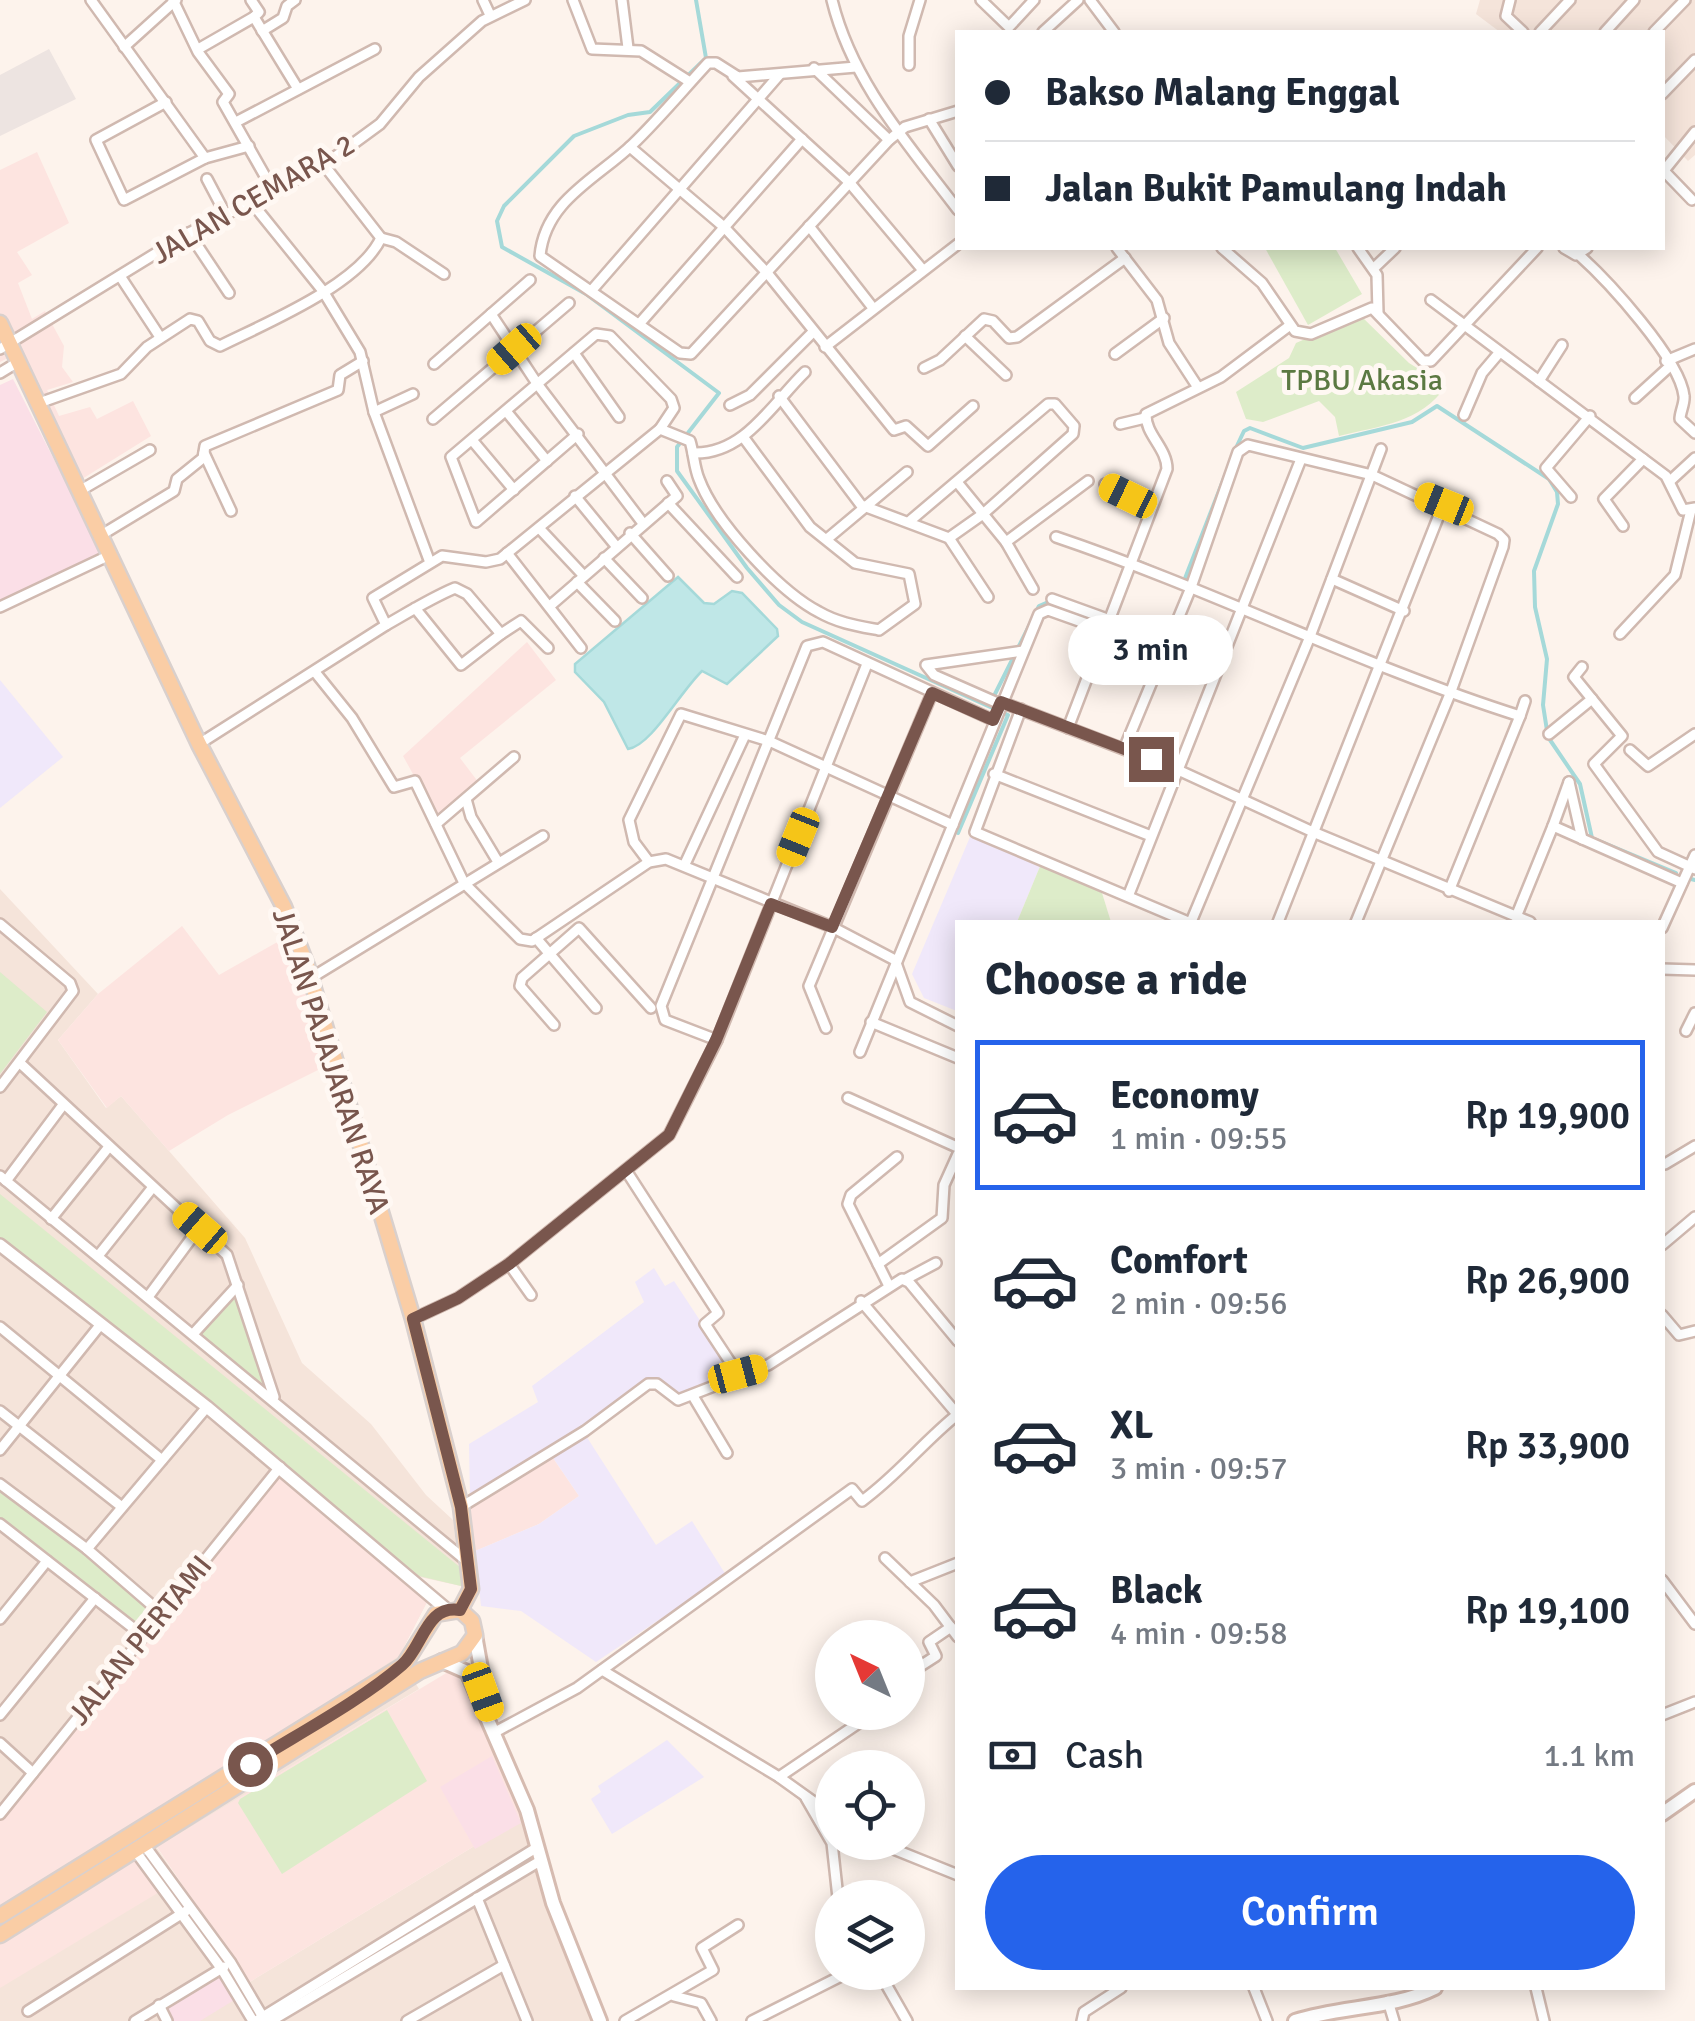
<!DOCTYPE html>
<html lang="en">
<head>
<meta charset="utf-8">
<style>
  :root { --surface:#fff; --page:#f6f6f7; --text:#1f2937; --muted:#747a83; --line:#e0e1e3; --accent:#2563eb }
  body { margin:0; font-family:Signika,sans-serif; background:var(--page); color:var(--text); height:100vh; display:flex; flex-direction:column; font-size:38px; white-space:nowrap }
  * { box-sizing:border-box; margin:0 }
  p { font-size:32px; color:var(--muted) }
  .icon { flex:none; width:55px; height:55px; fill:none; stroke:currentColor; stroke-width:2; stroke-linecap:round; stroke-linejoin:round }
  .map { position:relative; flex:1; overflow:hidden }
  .details { position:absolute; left:955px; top:920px; width:710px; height:1070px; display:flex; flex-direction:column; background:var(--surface); border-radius:0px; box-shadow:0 5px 25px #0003 }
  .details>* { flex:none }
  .hud { position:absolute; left:955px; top:30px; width:710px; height:220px; border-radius:0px; box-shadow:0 5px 25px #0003; display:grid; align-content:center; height:220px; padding:0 30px; background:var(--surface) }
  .needle { width:65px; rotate:317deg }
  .controls { position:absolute; left:815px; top:1620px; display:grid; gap:20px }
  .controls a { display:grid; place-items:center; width:110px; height:110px; border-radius:50%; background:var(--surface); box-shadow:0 5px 25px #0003; font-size:50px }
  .end { position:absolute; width:45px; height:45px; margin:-22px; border:12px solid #79564d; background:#fff; box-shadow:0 0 0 5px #fff }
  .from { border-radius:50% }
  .bubble { position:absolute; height:70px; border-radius:35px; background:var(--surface); box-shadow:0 5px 25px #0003; font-size:32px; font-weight:600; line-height:70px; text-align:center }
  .car { position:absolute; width:30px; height:60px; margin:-30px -15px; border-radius:12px; box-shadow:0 0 8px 2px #0007; background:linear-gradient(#f5c518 24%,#345 0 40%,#f5c518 0 76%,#345 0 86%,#f5c518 0) }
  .hud b { display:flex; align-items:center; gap:35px; height:95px; font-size:38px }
  .hud b+b { border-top:2px solid var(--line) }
  .hud i { width:25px; height:25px; background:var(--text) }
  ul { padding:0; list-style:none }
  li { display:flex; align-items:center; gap:30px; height:150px; margin:0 20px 15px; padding:0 10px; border:5px solid transparent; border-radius:0px }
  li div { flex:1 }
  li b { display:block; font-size:38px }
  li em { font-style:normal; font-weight:600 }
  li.selected { border-color:var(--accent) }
  li>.icon { width:90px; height:90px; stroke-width:1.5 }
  h2 { padding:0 30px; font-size:45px; line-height:120px }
  .pay { display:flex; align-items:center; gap:25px; height:110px; padding:0 30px; font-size:38px }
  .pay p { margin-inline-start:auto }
  .action { display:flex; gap:20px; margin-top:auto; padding:20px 30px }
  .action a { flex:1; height:115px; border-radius:60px; background:var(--accent); color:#fff; font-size:40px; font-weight:600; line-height:115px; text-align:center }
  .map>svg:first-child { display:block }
  .residential { fill:#f5e4da }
  .commercial { fill:#fde4e0 }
  .industrial { fill:#ede4e1 }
  .education { fill:#f0e8fa }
  .medical { fill:#fbdfe7 }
  .green { fill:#ddecc9 }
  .water { fill:#bfe7e7; stroke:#a5d9d9; stroke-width:2.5 }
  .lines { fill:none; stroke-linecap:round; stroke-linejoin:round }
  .stream { stroke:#a5d9d9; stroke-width:4 }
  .minor-casing { stroke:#d0b9b0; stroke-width:14 }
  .tertiary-casing { stroke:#d0b9b0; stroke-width:16 }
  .secondary-casing { stroke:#d6bbb0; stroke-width:18 }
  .primary-casing { stroke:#d9d0cd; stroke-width:19 }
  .minor { stroke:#fff; stroke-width:9 }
  .tertiary { stroke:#fff; stroke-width:11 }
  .secondary { stroke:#fff; stroke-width:12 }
  .primary { stroke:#facda5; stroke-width:14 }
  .route { stroke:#79564d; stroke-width:12 }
  .labels { text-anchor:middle; stroke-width:10; stroke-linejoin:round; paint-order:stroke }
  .street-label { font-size:30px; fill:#79564d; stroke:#fff8f3 }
  .park-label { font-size:30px; fill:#5b7942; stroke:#fff8f3 }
</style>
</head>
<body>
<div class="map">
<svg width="1695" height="2021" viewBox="0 0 1695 2021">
  <rect width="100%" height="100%" fill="#fdf3ec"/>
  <g class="residential">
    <path d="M1480,0H1695V155L1688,161L1663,135L1662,32H1500L1476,14Z"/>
    <path d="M0,889L98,994L58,1040L106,1108L121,1096L245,1238L302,1363L371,1424L426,1495L453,1520L461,1586L420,1577L428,1600L399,1656L419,1689L157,1848L248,1983L524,1816L547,1909L592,2021H0Z"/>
  </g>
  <g class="commercial">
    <path d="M37,152L69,223L17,252L32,275L18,283L32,319L45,311L64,346L62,367L73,382L47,390L59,416L90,407L97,419L133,401L151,436L82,479L8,358L0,362V170Z"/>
    <path d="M527,642L556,680L460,758L479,783L438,819L403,756Z"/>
    <path d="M182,926L219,975L288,936L330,1064L228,1115L169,1151L121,1096L107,1108L58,1040L98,994Z"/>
    <path d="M551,1455L579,1496L539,1524L475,1551L469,1507Z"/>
    <path d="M281,1464L419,1576L428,1600L399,1656L124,1834L161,1891L0,1988V1810Z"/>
    <path d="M448,1672L458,1676L524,1816L248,1983L157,1847Z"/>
  </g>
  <path class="industrial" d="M49,49L76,99L0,136V75Z"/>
  <g class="education">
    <path d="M0,680L63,757L0,808Z"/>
    <path d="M970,837L1041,864L1017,922H958L957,1011L924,998L912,974Z"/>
    <path d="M654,1268L665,1286L674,1281L734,1372L676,1397L653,1377L581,1428L656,1545L692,1521L726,1575L596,1662L521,1611L481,1606L475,1551L539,1524L579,1496L547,1449L470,1498L469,1444L538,1402L532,1386L644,1302L635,1282Z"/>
    <path d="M667,1740L704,1777L612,1834L591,1799L601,1792L598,1786Z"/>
  </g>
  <g class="medical">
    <path d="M13,379L102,554L0,600V385Z"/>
    <path d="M492,1756L521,1823L475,1849L440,1787Z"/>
    <path d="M222,1976L236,1999L200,2021H170L164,2010Z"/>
  </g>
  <g class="green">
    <path d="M1265,248H1335L1362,294L1308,325Z"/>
    <path d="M1360,315L1409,363L1446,386C1421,423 1379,426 1339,436L1335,417L1319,401L1263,422L1246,419L1236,392L1289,358L1296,343Z"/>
    <path d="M1041,864L1102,893L1111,922H1017Z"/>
    <path d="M0,972L47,1012L0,1074Z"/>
    <path d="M0,1194L461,1568V1586L419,1576L0,1238Z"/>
    <path d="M238,1286L273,1397L195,1333Z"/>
    <path d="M0,1488L151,1608V1615L136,1626L0,1522Z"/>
    <path d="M387,1710L427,1781L282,1874L238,1803L240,1799Z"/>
  </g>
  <path class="water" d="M678,577L704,603L714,604L732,591L742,593L777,629L778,636L727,684L702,671C680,692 651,746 628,749L604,702L575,672V664Z"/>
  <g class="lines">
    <g class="stream">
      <path d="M696,0L706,58L650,112L628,115L574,136L504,206L497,221L502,247L586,294L719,393L677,447V471L747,568L779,605L802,622L1008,715L958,833"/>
      <path d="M1235,450L1244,431L1250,428L1303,448L1412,422L1437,406L1549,479L1557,492L1558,504L1534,571L1535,607L1547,659L1543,705L1548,737L1580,784L1592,838L1676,873"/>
      <path d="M1140,562L1184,581L1226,473"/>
      <path d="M1115,593L1124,569"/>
      <path d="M993,698L1039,606L1046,603L1105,620"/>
      <path d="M1691,879L1695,880"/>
    </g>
    <g class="minor-casing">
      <g id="minor">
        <path d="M91,0L205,158"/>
        <path d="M173,0L198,52L229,94L223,102L274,192"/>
        <path d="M251,0L259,12L254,17L298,89"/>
        <path d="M483,0L490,15"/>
        <path d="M573,0L592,49L641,51L690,82"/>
        <path d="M622,0L628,48"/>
        <path d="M832,0C852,82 908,144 958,210"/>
        <path d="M981,0L1009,27L1034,0"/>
        <path d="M1090,0L1114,32"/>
        <path d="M1510,0L1506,16L1523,32"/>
        <path d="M262,31L283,18L287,6L295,0"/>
        <path d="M1043,32L1078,0"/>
        <path d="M1540,32L1570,0"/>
        <path d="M1605,32L1634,0"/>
        <path d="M1654,32L1685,0"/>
        <path d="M124,47L176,0"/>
        <path d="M200,48L254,17"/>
        <path d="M909,65V36L920,0"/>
        <path d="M856,67L738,77L716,63H708C683,90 659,119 633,144C598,178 545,200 540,256L680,353L691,354L889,140L905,127L958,111"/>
        <path d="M814,68L889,140"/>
        <path d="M733,76L849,182L922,269"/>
        <path d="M1662,94L1695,60"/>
        <path d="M166,102L96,140L124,200L205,158L249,146"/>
        <path d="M929,119L958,166"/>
        <path d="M236,122L375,49"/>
        <path d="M630,147L724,227L768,274L894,430L906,426L928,446L973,406"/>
        <path d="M1664,171L1692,200"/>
        <path d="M1662,173L1695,132"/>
        <path d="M207,179L226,215"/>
        <path d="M252,203L323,291L360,352L374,412L429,560"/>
        <path d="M809,226L873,308"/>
        <path d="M189,233L229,293"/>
        <path d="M381,238L396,242L444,274"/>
        <path d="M1117,248L1157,300L1169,343L1197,386"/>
        <path d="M1222,248L1262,283L1295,331L1311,334L1372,308L1423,361H1431L1537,248"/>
        <path d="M1358,248L1377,275L1378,313"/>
        <path d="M1564,248L1576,255L1587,248"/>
        <path d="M1579,255C1607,280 1680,359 1684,396C1685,403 1680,412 1680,419L1695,433"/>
        <path d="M1374,268L1395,248"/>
        <path d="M120,276L160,337"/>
        <path d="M592,290L780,74"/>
        <path d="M1431,300L1666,476L1683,510L1695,508"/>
        <path d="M491,314L538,385L642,522"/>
        <path d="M640,323L802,139"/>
        <path d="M965,336L1006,375"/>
        <path d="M825,347L958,244"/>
        <path d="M0,349L189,233L324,165L380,124L419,77L482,21L525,0"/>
        <path d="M574,353L619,417"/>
        <path d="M1115,354L1164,318"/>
        <path d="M1666,361L1695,349"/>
        <path d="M434,364L530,280"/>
        <path d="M924,368L940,360L984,319L993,321L1009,338L1017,337L1125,258"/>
        <path d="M0,373L18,362"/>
        <path d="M1539,381L1562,345"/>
        <path d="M779,396L861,505L949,538L983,514L1073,434L1074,426L1055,404H1048L911,520"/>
        <path d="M1635,398L1669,367"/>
        <path d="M39,403L121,374L147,347L190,319L198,321L210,341L220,346C266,323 359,285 381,238L324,165"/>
        <path d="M730,405L750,395L813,332"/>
        <path d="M506,411L547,461"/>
        <path d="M374,412L413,394"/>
        <path d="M1464,415L1482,373L1499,353"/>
        <path d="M433,419L569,303"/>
        <path d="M1120,424L1145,418"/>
        <path d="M578,434L476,522L451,457L596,334L610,336L671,399L674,408L660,429"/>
        <path d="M472,440L514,490"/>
        <path d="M204,453L231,511"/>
        <path d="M693,453C744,455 772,404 805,372"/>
        <path d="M1670,481L1695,458"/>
        <path d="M957,482L1006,542L1033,589"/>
        <path d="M1105,484L1152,507"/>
        <path d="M81,490L150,450"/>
        <path d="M575,496L616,546"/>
        <path d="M1571,497L1546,468L1590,416"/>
        <path d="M668,503L737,577"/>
        <path d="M1623,526L1604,499L1643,459"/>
        <path d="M539,528L584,576"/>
        <path d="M630,533L668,576"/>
        <path d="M103,534L174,491L177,479L203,458L205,446L338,390L340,375L363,361"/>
        <path d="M1056,537C1213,590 1362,666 1520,716L1449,891"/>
        <path d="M949,538L988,597"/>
        <path d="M827,539L907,472"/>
        <path d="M1006,542L1088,481"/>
        <path d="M507,553L581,648"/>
        <path d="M604,558L642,598"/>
        <path d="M1332,579L1404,611"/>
        <path d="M577,582L615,621"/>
        <path d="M1052,599L1110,620"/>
        <path d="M551,605L677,496L667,481"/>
        <path d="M0,607L110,555"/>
        <path d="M386,625L373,598L442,556L486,562L500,559L660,429L690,441C694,454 694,467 699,479C715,522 779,591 819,612C838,623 858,626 879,630L915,604L909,574L855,563L810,527L744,438"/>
        <path d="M501,634L521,621L548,648"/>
        <path d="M1620,634L1675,575L1691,510"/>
        <path d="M1582,667L1574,677L1622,736L1594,764L1658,852L1695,869"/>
        <path d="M315,672L352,718L394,787L415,781L464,883L520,939L532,941L649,862L666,859L832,927L895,960L910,1002L958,1026"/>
        <path d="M1001,702L1178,770L1313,832L1530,922"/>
        <path d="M1000,704L934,675L926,665L1023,651"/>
        <path d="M1021,709L975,832L1188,922"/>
        <path d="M1520,716L1525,701"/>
        <path d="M1068,728L1167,469C1167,448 1145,434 1146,414L1221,377L1289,326"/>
        <path d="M1549,734L1592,699"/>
        <path d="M199,744L386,625C409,612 431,598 455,588L467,594L501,634L461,665L415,608"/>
        <path d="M1124,749L1190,590L1238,452L1248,445L1372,475L1498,534L1504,540L1503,547L1450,694L1356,922"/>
        <path d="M1630,750L1648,766L1695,734"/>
        <path d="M994,774L1151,836"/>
        <path d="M1569,782L1582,839"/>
        <path d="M466,799L471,817L498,862"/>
        <path d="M436,824L514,757"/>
        <path d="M1553,826L1569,782"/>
        <path d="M649,862L634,842L629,820L681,714L769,741L953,825"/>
        <path d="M685,864L744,737"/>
        <path d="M1129,894L1301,459"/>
        <path d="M1516,917L1553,826L1682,883"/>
        <path d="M1191,922L1309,639L1381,449"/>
        <path d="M1278,922L1443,505"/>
        <path d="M0,924L70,983L73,991L0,1087"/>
        <path d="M1662,928L1695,855"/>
        <path d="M536,938L596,1008"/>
        <path d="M1662,969L1695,970"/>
        <path d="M311,978L543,836"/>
        <path d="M871,1022L958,1058"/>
        <path d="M554,1025L520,986L522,978L579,928L651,1008"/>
        <path d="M826,1028L809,986L932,693"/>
        <path d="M1686,1031L1695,1013"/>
        <path d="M717,1040L665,1020L661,1006L807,646L823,642L993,720"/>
        <path d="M860,1052L1039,614L1048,610L1107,631"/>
        <path d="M20,1063L227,1255L274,1397"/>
        <path d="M848,1098L957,1147"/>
        <path d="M1665,1164L1695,1146"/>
        <path d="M627,1172L718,1313L705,1324L738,1374"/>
        <path d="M0,1176L469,1563"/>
        <path d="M6,1181L63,1105"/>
        <path d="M51,1219L108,1148"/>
        <path d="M1662,1245L1695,1217"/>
        <path d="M98,1256L153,1187"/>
        <path d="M509,1264L531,1295"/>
        <path d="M878,1264L942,1218L944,1185L958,1154"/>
        <path d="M906,1279L936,1263"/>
        <path d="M888,1284L848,1204L851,1195L897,1157"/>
        <path d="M148,1297L199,1228"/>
        <path d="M861,1301L957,1414"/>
        <path d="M1662,1315L1679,1335L1695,1331"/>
        <path d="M413,1319L458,1298L509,1264L669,1135L717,1040L867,664"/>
        <path d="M0,1327L162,1460"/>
        <path d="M194,1333L238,1285"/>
        <path d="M693,1396L727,1453"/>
        <path d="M0,1411L122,1507"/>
        <path d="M0,1450L101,1324"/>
        <path d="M0,1484L87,1549L161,1613"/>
        <path d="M461,1507L585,1431L648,1384H657L678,1400L768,1365L902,1279L909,1282L958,1341"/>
        <path d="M0,1524L142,1635"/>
        <path d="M87,1549L207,1407"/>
        <path d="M885,1558L934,1605L958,1637"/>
        <path d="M1662,1580L1695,1624"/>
        <path d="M910,1582L958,1563"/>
        <path d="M0,1619L47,1561"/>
        <path d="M602,1670L779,1777L832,1815"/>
        <path d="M908,1674L936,1656L929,1642L951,1627"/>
        <path d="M0,1715L95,1598"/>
        <path d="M1662,1715L1695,1702"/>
        <path d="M497,1731L577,1688L852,1489L862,1501C898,1475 923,1442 958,1414"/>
        <path d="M0,1743L33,1773"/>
        <path d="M779,1777L875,1712"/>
        <path d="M806,1798L832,1843L838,1898"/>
        <path d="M0,1814L280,1467"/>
        <path d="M876,1842L958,1875"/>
        <path d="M145,1846L231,1963L264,2019"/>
        <path d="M136,1852L221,1968L253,2021"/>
        <path d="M477,1898L527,2021"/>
        <path d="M879,1972L907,2021"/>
        <path d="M1254,1988L1267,2021"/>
        <path d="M1536,1988L1544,2021"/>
        <path d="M674,1996L701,2003L711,2021"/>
        <path d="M1388,2001L1394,2021"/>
        <path d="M159,2005L167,2021"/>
        <path d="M28,2011L186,1911"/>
        <path d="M135,2021L224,1967"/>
        <path d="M256,2021L536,1848"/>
        <path d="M271,2021L540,1861"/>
        <path d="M407,2021L504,1965"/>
        <path d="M625,2021L713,1970L702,1948L738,1925"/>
        <path d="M752,2021L849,1972"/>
        <path d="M1082,2021L1084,2012L1121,1988"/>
      </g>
    </g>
    <g class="tertiary-casing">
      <path id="tertiary" d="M0,1245L207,1407L446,1609"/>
    </g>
    <g class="secondary-casing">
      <g id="secondary">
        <path d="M475,1635L487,1702"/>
        <path d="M442,1661L467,1672L527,1810L553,1903L600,2021"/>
        <path d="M1662,1814L1695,1791"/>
        <path d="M1295,2021C1340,2006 1393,2009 1435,1988"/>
      </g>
    </g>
    <g class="primary-casing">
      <g id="primary">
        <path d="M0,323L199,744L284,907L307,966L413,1319L461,1507L471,1589L460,1610"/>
        <path d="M0,1916L404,1665L436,1614L460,1610L472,1621L475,1635L462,1653L420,1671L0,1935"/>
      </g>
    </g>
    <use href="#minor" class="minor"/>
    <use href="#tertiary" class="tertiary"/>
    <use href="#secondary" class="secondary"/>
    <use href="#primary" class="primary"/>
  </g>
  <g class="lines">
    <path class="route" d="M250,1764C296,1735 362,1700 402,1665C423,1647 426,1604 460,1610L471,1589L461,1507L413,1319L458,1298L509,1264L669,1135L716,1040L771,904L832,927L932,693L993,720L1001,702L1151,759"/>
  </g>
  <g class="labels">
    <g class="street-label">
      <text transform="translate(253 199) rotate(-30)" y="10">JALAN CEMARA 2</text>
      <text transform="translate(331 1061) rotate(72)" y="10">JALAN PAJAJARAN RAYA</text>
      <text transform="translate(140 1640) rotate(-51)" y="10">JALAN PERTAMI</text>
    </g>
    <g class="park-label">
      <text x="1362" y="390">TPBU Akasia</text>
    </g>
  </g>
</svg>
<div class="controls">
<a><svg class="needle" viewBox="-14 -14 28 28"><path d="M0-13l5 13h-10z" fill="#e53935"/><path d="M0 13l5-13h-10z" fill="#747a83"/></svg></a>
<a><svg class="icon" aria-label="locate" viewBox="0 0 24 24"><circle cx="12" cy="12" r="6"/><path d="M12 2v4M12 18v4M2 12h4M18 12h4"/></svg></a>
<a><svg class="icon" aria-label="layers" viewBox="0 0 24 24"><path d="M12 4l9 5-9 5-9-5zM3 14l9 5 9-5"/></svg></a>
</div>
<i class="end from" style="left:250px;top:1764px"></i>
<i class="end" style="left:1151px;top:759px"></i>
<div class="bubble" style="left:1068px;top:615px;width:165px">3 min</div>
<i class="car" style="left:514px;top:349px;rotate:229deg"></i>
<i class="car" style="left:1128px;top:496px;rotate:296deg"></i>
<i class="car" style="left:1444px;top:504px;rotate:292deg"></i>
<i class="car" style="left:798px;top:837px;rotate:202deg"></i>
<i class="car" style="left:200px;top:1228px;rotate:311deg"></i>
<i class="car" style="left:738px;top:1374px;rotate:75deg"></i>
<i class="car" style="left:483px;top:1692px;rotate:160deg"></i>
<div class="hud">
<b><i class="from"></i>Bakso Malang Enggal</b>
<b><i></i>Jalan Bukit Pamulang Indah</b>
</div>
<section class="details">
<h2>Choose a ride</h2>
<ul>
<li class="selected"><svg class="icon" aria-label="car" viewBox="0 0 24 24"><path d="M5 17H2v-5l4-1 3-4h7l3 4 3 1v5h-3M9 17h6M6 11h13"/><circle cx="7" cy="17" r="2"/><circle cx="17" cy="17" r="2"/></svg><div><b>Economy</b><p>1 min · 09:55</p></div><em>Rp 19,900</em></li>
<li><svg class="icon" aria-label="car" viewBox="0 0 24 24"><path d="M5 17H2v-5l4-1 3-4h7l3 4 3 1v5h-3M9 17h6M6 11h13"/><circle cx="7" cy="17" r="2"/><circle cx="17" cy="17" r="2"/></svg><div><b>Comfort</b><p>2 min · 09:56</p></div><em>Rp 26,900</em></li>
<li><svg class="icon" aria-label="car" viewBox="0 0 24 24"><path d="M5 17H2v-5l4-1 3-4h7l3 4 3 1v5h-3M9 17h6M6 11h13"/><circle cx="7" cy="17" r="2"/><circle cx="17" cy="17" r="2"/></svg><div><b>XL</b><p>3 min · 09:57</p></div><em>Rp 33,900</em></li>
<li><svg class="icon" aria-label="car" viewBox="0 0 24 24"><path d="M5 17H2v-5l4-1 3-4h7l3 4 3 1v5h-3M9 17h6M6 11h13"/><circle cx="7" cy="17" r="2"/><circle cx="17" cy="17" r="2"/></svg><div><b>Black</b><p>4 min · 09:58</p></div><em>Rp 19,100</em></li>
</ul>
<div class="pay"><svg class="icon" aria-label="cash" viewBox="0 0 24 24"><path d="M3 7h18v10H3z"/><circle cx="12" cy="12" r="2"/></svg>Cash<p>1.1 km</p></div>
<div class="action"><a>Confirm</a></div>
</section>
</div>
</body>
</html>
